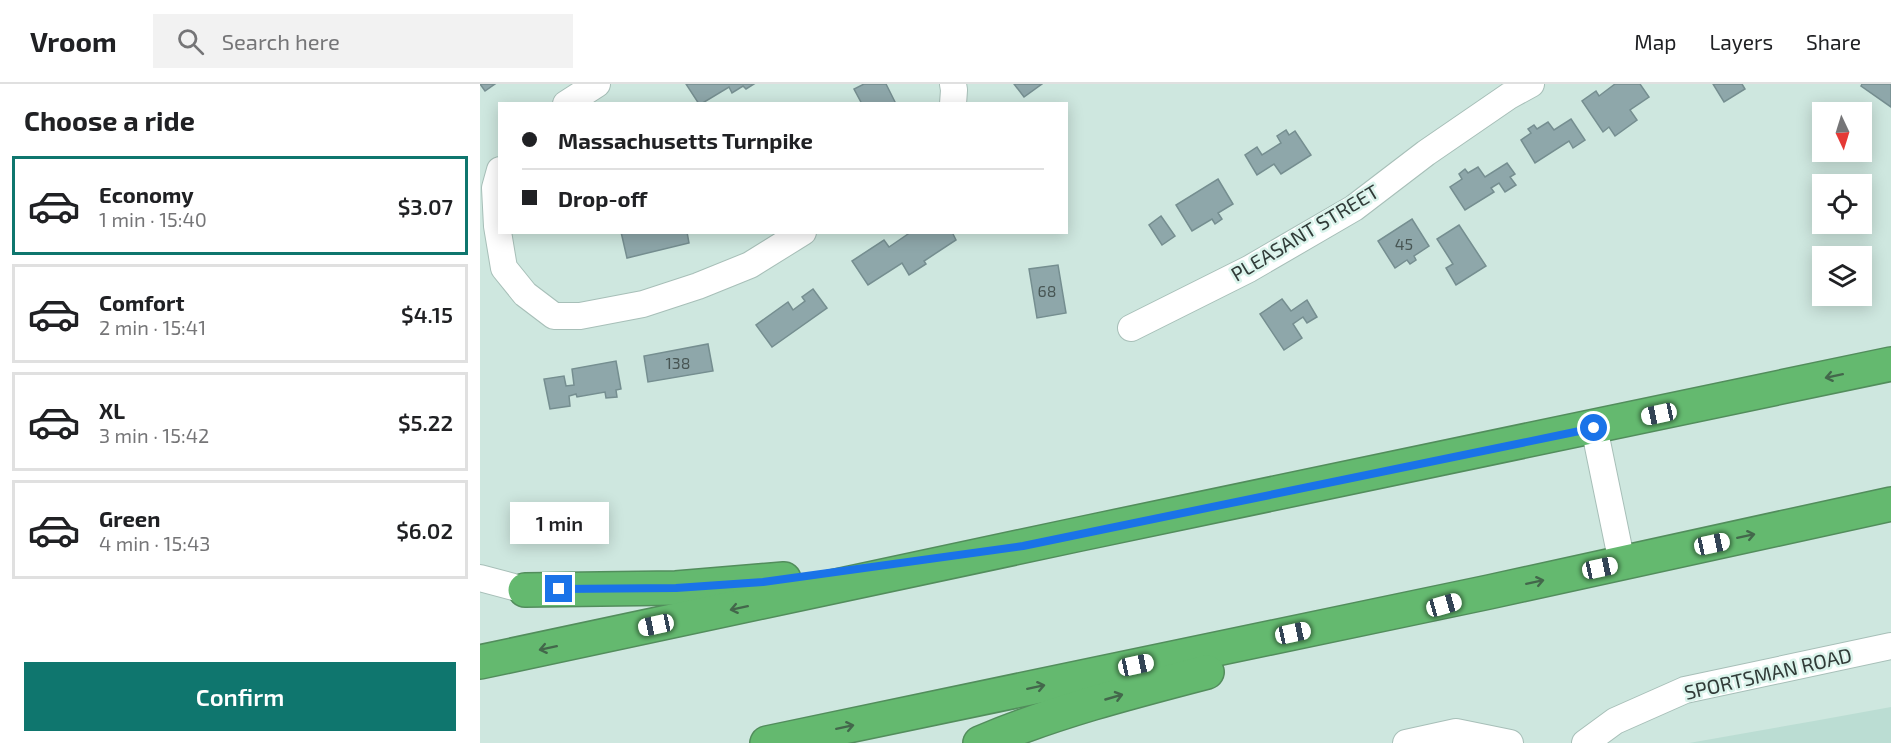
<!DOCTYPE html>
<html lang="en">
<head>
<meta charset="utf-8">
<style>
  :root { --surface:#fff; --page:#f2f2f2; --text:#202124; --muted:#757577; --line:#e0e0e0; --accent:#0f766e }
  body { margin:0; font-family:"Exo 2",sans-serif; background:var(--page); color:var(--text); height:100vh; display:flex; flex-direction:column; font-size:22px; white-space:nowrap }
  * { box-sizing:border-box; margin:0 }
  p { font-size:20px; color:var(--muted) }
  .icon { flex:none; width:33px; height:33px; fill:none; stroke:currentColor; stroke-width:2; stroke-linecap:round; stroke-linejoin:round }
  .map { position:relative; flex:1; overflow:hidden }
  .panel { display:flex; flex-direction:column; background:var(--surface); width:480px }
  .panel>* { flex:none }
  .hud { position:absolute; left:18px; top:18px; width:570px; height:132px; border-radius:0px; box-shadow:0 3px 15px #0003; display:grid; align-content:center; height:132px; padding:0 24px; background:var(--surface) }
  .needle { width:39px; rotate:176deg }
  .tools { position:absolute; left:1332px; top:18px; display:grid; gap:12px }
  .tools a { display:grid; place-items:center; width:60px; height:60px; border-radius:0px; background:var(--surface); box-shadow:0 3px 15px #0003; font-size:30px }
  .end { position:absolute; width:27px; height:27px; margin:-14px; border:8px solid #1a73e8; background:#fff; box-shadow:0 0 0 3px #fff }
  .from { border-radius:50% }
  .bubble { position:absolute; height:42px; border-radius:0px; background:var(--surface); box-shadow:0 3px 15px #0003; font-size:20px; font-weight:600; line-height:42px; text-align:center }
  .car { position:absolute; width:18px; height:36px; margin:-18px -9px; border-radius:8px; box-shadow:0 0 4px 2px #0007; background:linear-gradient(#fff 24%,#345 0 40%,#fff 0 76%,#345 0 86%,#fff 0) }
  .hud b { display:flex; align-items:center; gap:21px; height:57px; font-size:22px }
  .hud b+b { border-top:2px solid var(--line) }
  .hud i { width:15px; height:15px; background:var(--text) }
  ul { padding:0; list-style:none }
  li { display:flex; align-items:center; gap:18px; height:99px; margin:0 12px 9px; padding:0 12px; border:3px solid var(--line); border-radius:0px }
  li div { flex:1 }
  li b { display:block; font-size:22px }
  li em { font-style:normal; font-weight:600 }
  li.current { border-color:var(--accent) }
  li>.icon { width:54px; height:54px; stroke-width:1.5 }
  h2 { padding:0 24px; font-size:27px; line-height:72px }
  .action { display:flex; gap:12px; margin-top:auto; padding:12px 24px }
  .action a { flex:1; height:69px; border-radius:0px; background:var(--accent); color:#fff; font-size:24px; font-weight:600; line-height:69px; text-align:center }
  header { display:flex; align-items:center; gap:36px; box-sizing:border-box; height:84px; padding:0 30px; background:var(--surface); border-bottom:2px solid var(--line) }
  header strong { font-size:28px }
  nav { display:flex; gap:33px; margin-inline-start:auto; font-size:21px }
  .search { width:420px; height:54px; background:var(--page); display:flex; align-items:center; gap:15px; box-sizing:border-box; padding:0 21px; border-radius:0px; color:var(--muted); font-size:22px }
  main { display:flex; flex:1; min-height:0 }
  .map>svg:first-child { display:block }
  .built { fill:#bbddd3 }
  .building { fill:#8ea7aa; stroke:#758e90; stroke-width:1.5 }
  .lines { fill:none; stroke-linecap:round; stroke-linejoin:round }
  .minor-casing { stroke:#a7bfb8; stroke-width:28 }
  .highway-casing { stroke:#528d5c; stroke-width:36 }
  .minor { stroke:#fff; stroke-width:26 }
  .highway { stroke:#64b96f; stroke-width:33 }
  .oneway { stroke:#43674b }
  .route { stroke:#1a73e8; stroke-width:8 }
  .labels { text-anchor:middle; stroke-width:5; stroke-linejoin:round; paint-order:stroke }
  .number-label { font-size:16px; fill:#485654 }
  .street-label { font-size:20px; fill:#313b38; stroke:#dbf4ec }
</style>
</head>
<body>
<header>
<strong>Vroom</strong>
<div class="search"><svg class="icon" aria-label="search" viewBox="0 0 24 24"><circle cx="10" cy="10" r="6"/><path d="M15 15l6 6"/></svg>Search here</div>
<nav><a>Map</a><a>Layers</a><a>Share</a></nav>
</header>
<main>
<section class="panel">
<h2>Choose a ride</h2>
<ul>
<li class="current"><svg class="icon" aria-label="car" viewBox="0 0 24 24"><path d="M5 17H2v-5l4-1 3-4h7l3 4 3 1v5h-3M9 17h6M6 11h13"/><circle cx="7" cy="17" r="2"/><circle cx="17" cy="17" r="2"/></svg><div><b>Economy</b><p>1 min · 15:40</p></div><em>$3.07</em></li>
<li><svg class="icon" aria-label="car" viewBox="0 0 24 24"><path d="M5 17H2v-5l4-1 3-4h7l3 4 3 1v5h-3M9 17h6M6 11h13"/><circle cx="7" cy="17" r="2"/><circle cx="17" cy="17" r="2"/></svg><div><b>Comfort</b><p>2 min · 15:41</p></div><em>$4.15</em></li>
<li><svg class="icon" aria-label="car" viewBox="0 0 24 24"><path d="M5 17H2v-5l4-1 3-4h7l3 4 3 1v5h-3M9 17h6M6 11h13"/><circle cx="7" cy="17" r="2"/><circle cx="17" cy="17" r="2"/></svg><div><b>XL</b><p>3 min · 15:42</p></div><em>$5.22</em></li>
<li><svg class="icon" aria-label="car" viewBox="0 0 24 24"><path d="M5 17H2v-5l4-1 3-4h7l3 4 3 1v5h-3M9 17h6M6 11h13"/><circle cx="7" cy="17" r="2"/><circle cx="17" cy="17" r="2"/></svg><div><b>Green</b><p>4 min · 15:43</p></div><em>$6.02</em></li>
</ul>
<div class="action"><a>Confirm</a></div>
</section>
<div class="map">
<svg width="1411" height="659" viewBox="0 0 1411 659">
  <rect width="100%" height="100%" fill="#cee7df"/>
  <path class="built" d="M1411,623V659H1209L1334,637Z"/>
  <g class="building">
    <path d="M0,0H15L5,7Z"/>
    <path d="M206,0H274L266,5L263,2L252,9L249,3L221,20H219Z"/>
    <path d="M384,0H406L416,20H382L374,5Z"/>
    <path d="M534,0H562L544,13Z"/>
    <path d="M1135,0H1160L1169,13L1150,26L1157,36L1135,52L1129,43L1123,48L1102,17L1116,7L1119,12Z"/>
    <path d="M1233,0H1262L1265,5L1244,18Z"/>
    <path d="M1382,0H1411V23L1381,2Z"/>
    <path d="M1091,35L1105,56L1093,64L1089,57L1055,79L1041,56L1051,49L1048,45L1054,41L1057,45L1068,38L1074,46Z"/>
    <path d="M806,46L809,51L815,47L831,71L801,90L794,80L777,91L765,71L777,63L782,71L801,59L797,52Z"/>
    <path d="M1027,79L1035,90L1030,93L1036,101L1025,108L1019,99L1011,104L1014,108L985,126L970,103L982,95L979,90L985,85L988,89L998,83L1005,93Z"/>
    <path d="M738,95L753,120L738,129L742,135L735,140L732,135L712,147L696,121Z"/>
    <path d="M681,132L695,152L682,161L669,141Z"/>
    <path d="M932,135L949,162L934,172L936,176L930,180L927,176L915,184L898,157Z"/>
    <path d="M979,141L1006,182L976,201L966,184L973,180L957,155Z"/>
    <path d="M141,148H207L209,159L147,174Z"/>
    <path d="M431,148H472L476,156L444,177L446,180L429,191L422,179L388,201L372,177L404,156L409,163Z"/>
    <path d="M578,181L586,229L557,234L549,185Z"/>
    <path d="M333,205L347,224L292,263L276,241L308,218L313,226L325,217L322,213Z"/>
    <path d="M802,215L811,227L827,216L837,233L827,239L823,233L813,240L822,254L804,266L780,230Z"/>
    <path d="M228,260L233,287L168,298L164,272Z"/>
    <path d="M136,277L141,305L136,306L137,313L126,314L125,308L97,313L96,310L89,312L90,322L70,325L64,295L84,292L86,302L94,301L92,285Z"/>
  </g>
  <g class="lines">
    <g class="minor-casing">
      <g id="minor">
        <path d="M473,0L474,6L473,20"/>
        <path d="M86,20L117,0"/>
        <path d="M20,86L15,104L17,142L24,184L45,210L74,232H100L163,220L218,202L270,181L323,148"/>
        <path d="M651,244L769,185L874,124L946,69L1029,12L1051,0"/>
        <path d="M1114,343L1142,479"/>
        <path d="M0,494L45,506"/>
        <path d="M926,659L976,648L1030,659"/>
        <path d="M1105,659L1135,637L1205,606L1411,562"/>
      </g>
    </g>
    <g class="highway-casing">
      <g id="highway">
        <path d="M45,506L196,504L304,495"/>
        <path d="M0,578L600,450L1411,280"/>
        <path d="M287,659L1009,508L1411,420"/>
        <path d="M500,659C573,628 650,608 727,588"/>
      </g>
    </g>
    <use href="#minor" class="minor"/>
    <use href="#highway" class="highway"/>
  </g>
  <defs><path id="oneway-shaft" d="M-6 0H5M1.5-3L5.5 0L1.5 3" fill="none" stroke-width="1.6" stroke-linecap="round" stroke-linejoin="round" transform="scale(1.5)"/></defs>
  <g class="oneway">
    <use href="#oneway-shaft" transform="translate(1354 292) rotate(168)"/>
    <use href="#oneway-shaft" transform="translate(1266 452) rotate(-12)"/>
    <use href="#oneway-shaft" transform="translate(1055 498) rotate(-12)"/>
    <use href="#oneway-shaft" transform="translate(259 524) rotate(168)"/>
    <use href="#oneway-shaft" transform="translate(68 564) rotate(168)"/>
    <use href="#oneway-shaft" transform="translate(556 603) rotate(-12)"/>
    <use href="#oneway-shaft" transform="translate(634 613) rotate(-16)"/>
    <use href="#oneway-shaft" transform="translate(365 643) rotate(-12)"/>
  </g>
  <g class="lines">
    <path class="route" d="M79,505L196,504L283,498L543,462L1114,344"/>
  </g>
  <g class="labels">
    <g class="number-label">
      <text x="924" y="166">45</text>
      <text x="567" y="213">68</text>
      <text x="198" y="285">138</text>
    </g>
    <g class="street-label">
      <text transform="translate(825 149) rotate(-31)" y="7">PLEASANT STREET</text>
      <text transform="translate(1288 590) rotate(-13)" y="7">SPORTSMAN ROAD</text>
    </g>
  </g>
</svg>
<div class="tools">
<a><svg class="needle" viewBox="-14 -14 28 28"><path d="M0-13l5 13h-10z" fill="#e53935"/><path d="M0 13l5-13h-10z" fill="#757577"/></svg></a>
<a><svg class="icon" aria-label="locate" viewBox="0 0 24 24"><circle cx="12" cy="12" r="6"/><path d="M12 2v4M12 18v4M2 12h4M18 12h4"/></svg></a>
<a><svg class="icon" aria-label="layers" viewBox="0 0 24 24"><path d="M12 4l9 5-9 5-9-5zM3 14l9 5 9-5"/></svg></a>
</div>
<i class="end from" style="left:1114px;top:344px"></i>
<i class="end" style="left:79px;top:505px"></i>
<div class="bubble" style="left:30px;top:418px;width:99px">1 min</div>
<i class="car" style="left:1179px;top:330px;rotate:258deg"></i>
<i class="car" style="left:1232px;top:460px;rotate:78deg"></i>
<i class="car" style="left:1120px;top:484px;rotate:78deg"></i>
<i class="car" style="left:964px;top:521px;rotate:74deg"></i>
<i class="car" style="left:176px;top:541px;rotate:258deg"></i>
<i class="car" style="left:813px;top:549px;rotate:78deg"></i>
<i class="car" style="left:656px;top:581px;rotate:78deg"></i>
<div class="hud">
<b><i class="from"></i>Massachusetts Turnpike</b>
<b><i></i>Drop-off</b>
</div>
</div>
</main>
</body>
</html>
